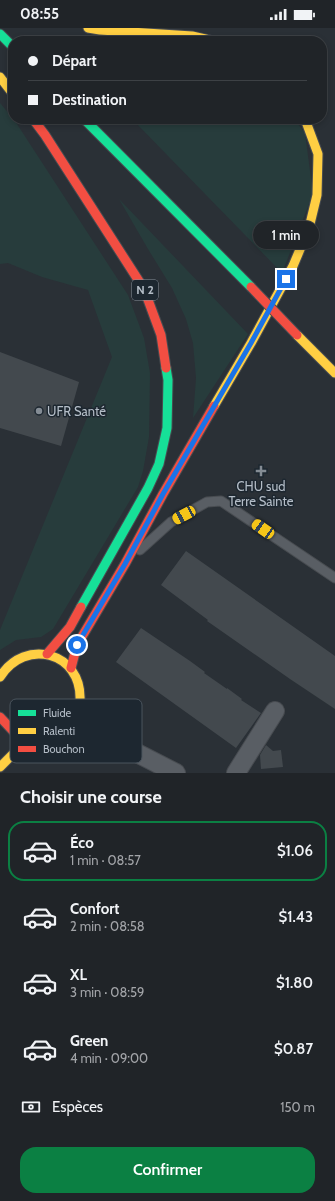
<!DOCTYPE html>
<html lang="fr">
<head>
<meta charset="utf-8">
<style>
  :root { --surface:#202428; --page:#2d3034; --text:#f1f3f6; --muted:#a2a4a8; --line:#3d4145; --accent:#0b8043 }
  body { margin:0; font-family:Cabin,sans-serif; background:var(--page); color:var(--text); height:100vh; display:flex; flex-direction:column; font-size:15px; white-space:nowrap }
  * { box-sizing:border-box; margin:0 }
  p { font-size:13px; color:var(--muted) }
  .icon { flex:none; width:22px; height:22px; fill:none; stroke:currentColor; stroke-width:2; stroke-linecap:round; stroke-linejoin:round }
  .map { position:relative; height:745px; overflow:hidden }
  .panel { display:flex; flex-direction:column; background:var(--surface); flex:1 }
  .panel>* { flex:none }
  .top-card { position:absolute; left:8px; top:8px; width:319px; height:88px; border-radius:16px; box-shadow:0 2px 6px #0003,0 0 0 1px var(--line); display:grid; align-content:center; height:88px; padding:0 20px; background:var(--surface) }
  .end { position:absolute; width:18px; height:18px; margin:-9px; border:5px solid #1a73e8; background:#fff; box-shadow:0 0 0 2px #fff }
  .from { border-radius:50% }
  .bubble { position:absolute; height:28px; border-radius:14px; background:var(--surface); box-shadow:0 2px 6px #0003,0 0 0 1px var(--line); font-size:13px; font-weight:600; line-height:28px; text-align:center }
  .car { position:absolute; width:12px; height:24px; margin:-12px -6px; border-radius:5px; box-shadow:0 0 3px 1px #0007; background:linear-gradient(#f5c518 24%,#345 0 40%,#f5c518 0 76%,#345 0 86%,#f5c518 0) }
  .top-card b { display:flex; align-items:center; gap:14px; height:38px; font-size:15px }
  .top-card b+b { border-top:1px solid var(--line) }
  .top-card i { width:10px; height:10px; background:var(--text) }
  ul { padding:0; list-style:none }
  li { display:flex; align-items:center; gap:12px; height:60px; margin:0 8px 6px; padding:0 12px; border:2px solid transparent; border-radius:16px }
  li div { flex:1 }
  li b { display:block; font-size:15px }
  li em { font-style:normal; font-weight:600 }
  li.selected { border-color:var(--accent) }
  li>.icon { width:36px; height:36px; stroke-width:1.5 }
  h2 { padding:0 20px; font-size:18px; line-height:48px }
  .pay { display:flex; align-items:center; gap:10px; height:44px; padding:0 20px; font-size:15px }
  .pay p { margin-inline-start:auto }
  .button { display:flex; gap:8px; margin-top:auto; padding:8px 20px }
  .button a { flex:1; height:46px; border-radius:16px; background:var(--accent); color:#fff; font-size:16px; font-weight:600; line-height:46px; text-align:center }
  .status { display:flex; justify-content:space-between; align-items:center; height:28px; padding:0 20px; background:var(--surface); direction:ltr }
  .status svg { height:11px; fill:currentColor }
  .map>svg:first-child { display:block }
  .green { fill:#273c3c }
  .building { fill:#43494e }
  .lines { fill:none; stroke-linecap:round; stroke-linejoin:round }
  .lane-casing { stroke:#484c51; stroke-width:11 }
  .street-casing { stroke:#484c51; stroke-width:20 }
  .fast-casing { stroke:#484c51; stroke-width:11 }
  .slow-casing { stroke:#484c51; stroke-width:11 }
  .jam-casing { stroke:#484c51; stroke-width:11 }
  .lane { stroke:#595e64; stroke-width:9 }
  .street { stroke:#595e64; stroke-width:18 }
  .fast { stroke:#16e098; stroke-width:9 }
  .slow { stroke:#ffcf43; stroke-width:9 }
  .jam { stroke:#f24e42; stroke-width:9 }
  .jam-bridge-casing { stroke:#474d53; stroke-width:11; stroke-linecap:butt }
  .jam-bridge { stroke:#f24e42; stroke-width:9 }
  .route { stroke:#1a73e8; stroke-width:5 }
  .poi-dot { fill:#848c94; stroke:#1d2730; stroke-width:1.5 }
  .labels { text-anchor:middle; stroke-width:3; stroke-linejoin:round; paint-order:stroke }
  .shield { fill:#1d2730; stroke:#87909a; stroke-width:1 }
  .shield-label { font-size:12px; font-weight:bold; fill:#b4bdc7 }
  .poi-label { font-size:13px; fill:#b4bdc7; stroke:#1d2730; text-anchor:start }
  .key { fill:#1d2730; stroke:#4a545d; stroke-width:1 }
  .key-label { font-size:11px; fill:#b4bdc7 }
</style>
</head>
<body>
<div class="status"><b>08:55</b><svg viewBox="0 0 49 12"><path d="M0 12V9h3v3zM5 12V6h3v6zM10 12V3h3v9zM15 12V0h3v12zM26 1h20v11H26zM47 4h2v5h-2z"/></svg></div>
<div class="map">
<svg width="335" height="745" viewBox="0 0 335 745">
  <rect width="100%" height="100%" fill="#2a3036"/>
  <g class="green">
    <path d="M0,75L15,93L128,267L144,310L150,345L149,409L143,443L138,459L53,601L41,609L16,612L0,622V602L112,329L88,262L42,249L8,235L0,236Z"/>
    <path d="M132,91H294L305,105L313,166L282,245Z"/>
    <path d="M119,171L248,306L193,390L196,350L193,315L186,291L172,260L148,221Z"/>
  </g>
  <g class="building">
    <path d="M0,324L79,354L61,418L0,400Z"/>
    <path d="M186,523L335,628V681L290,651L207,593L208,592L161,557Z"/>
    <path d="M141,600L190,633L205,644L204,645L227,661V660L242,671L241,672L261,685L236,720L116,634Z"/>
    <path d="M266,717L273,723L281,722L283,739L261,741L260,727Z"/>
  </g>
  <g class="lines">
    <g class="lane-casing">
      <path id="lane" d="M140,522L171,494L207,474L221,473L335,550"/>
    </g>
    <g class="street-casing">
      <g id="street">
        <path d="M79,682L95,698L127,720L176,745"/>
        <path d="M64,702L110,715"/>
        <path d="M236,745L275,683"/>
      </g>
    </g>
    <g class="fast-casing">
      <g id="fast">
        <path d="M0,6L13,19"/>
        <path d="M84,91L251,259"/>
        <path d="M81,579L148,460L159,436L167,400L168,352L166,340"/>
      </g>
    </g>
    <g class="slow-casing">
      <g id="slow">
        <path d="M88,0L100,2L192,8L214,13"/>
        <path d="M0,49L13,66"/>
        <path d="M297,307L335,345"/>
        <path d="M214,378L251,315L293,238L309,200L317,167L318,126L305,91"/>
        <path d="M0,649C25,609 82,624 80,672C79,680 77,688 72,695C69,698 64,702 60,705"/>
        <path d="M0,739L29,710"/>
      </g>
    </g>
    <g class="jam-casing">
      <g id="jam">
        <path d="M33,91L45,107L144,261L161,307L166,340"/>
        <path d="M47,626L70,599L81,579"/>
        <path d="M71,640L77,617L125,536L163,466L214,378"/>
        <path d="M0,689L14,704L30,710H46L60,705"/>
      </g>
    </g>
    <use href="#lane" class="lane"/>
    <use href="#street" class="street"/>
    <use href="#fast" class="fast"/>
    <use href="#slow" class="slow"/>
    <use href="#jam" class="jam"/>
    <g class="jam-bridge-casing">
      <path id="jam-bridge" d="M251,259L297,307"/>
    </g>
    <use href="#jam-bridge" class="jam-bridge"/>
  </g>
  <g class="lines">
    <path class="route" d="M77,617L125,536L163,466L251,315L286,251"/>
  </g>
  <g class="poi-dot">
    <circle cx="39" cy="383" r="4"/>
    <path d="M259 437h4v4h4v4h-4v4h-4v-4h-4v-4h4z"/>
  </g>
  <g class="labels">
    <rect class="shield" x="132" y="252" width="26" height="20" rx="3"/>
    <g class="shield-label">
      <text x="145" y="266">N 2</text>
    </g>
    <g class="poi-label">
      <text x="47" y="388">UFR Santé</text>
      <text x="261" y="463" text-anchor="middle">CHU sud<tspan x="261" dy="15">Terre Sainte</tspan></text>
    </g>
  </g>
  <rect x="10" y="671" width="132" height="64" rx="6" class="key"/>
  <rect x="18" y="682" width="18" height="6" fill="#16e098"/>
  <rect x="18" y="700" width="18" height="6" fill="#ffcf43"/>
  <rect x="18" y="718" width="18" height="6" fill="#f24e42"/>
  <g class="key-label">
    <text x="43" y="689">Fluide</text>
    <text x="43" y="707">Ralenti</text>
    <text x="43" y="725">Bouchon</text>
  </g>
</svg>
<i class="end from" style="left:77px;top:617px"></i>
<i class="end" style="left:286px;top:251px"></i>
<div class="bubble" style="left:253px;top:193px;width:66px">1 min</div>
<i class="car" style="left:184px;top:487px;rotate:242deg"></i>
<i class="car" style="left:263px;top:501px;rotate:304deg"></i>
<div class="top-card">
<b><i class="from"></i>Départ</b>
<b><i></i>Destination</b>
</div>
</div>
<section class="panel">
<h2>Choisir une course</h2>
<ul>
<li class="selected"><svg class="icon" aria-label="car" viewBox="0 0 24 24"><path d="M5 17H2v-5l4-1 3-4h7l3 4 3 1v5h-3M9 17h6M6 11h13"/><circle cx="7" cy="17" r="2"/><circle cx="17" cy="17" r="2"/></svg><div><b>Éco</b><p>1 min · 08:57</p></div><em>$1.06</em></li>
<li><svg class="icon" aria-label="car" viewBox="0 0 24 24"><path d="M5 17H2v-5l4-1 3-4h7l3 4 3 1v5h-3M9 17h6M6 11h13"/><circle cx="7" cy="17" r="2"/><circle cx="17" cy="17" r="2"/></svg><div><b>Confort</b><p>2 min · 08:58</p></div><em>$1.43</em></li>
<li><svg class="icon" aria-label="car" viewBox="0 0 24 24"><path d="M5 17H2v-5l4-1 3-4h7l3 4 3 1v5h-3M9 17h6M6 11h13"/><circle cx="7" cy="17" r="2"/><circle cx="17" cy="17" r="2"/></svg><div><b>XL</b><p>3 min · 08:59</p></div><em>$1.80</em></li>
<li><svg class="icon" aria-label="car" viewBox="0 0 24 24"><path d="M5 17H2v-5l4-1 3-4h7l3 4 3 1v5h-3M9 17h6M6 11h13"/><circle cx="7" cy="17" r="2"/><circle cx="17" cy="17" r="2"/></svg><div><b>Green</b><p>4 min · 09:00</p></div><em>$0.87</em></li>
</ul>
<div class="pay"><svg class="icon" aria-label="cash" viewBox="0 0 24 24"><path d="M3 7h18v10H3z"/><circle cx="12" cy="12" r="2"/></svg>Espèces<p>150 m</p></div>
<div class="button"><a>Confirmer</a></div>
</section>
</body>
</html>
